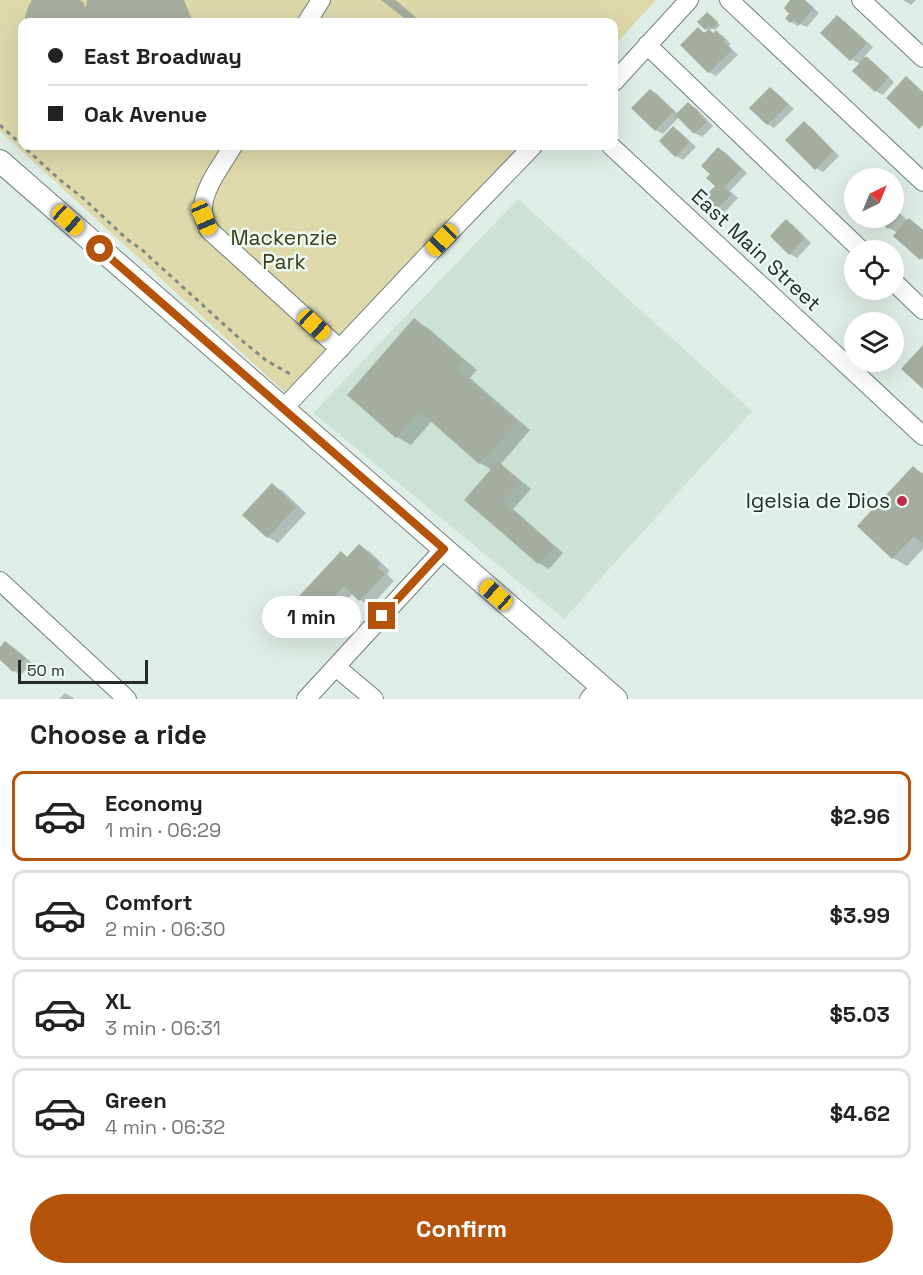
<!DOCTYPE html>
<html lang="en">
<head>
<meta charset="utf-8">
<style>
  :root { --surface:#fff; --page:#f6f6f6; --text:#222; --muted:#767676; --line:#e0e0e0; --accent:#b45309 }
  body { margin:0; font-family:"Space Grotesk",sans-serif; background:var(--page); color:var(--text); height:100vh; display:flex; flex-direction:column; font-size:22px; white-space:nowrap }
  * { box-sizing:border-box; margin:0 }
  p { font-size:20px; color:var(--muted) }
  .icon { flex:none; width:33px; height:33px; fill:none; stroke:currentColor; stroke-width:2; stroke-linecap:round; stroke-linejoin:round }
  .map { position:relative; height:699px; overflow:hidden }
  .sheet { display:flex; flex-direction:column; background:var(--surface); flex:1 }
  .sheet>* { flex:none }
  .guide { position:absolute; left:18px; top:18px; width:600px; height:132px; border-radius:12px; box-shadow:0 6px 24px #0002; display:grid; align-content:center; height:132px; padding:0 30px; background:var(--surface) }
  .needle { width:39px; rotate:43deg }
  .controls { position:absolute; left:844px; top:168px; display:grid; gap:12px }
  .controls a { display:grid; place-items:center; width:60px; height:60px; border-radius:50%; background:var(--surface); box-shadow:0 6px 24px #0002; font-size:30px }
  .scale { position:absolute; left:18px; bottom:15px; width:130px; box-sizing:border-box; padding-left:6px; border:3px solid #262b28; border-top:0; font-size:16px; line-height:21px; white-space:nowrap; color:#262b28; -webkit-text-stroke:4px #ebfaf2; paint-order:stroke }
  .end { position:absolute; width:27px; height:27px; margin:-14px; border:8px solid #b45309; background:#fff; box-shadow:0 0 0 3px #fff }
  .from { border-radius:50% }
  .bubble { position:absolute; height:42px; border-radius:21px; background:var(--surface); box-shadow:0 6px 24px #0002; font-size:20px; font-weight:600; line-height:42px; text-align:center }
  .car { position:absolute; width:18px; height:36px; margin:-18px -9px; border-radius:8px; box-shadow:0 0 4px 2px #0007; background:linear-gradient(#f5c518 24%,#345 0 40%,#f5c518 0 76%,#345 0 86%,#f5c518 0) }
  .guide b { display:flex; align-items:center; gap:21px; height:57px; font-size:22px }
  .guide b+b { border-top:2px solid var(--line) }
  .guide i { width:15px; height:15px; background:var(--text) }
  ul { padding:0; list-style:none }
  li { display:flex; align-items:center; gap:18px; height:90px; margin:0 12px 9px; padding:0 18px; border:3px solid var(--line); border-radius:12px }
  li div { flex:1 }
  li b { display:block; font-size:22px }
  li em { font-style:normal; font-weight:600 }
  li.on { border-color:var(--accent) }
  li>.icon { width:54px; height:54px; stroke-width:1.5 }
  h2 { padding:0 30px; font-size:27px; line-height:72px }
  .cta { display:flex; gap:12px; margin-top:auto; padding:12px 30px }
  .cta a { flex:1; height:69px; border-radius:36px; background:var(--accent); color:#fff; font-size:24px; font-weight:600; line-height:69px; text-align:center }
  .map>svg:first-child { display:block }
  .built { fill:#cce2d6 }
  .green { fill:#ddd9ab }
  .shadow { fill:#0003 }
  .building { fill:#a5ada0 }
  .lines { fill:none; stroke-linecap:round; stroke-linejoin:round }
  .minor-casing { stroke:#728079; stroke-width:20 }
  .major-casing { stroke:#728079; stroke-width:24 }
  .path { stroke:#818b85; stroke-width:3; stroke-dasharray:4.5 4.5; stroke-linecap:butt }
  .minor { stroke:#fff; stroke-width:18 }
  .major { stroke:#fff; stroke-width:22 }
  .route { stroke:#b45309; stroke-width:8 }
  .poi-dot { fill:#be2d4b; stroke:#ebfaf2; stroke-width:2 }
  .labels { text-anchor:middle; stroke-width:5; stroke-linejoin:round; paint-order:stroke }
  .park-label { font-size:21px; fill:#3e3a14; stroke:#ebfaf2 }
  .street-label { font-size:21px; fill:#262b28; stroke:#ebfaf2 }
  .poi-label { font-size:21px; fill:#262b28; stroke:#ebfaf2; text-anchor:end }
</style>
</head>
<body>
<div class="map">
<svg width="923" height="699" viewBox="0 0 923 699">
  <rect width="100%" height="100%" fill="#deede5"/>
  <path class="built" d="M518,199L752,411L564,619L313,413Z"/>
  <path class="green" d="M0,0H656L614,46V22H22V146H521L289,396L0,131Z"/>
  <g class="shadow">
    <path d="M34,0H80L83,2L87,11L89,0H184L193,22H28L27,17Z"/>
    <path d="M384,0H395L419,20L417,22H413Z"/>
    <path d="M792,0H805L819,13L807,27L800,24L798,26L791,22Z"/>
    <path d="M903,0H916L911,5Z"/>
    <path d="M710,15L720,25L715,30L712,28L709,31L699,22Z"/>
    <path d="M837,17L844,21L873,47L864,57L873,62L894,82L883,95L876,91L860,64L851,59Z"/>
    <path d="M698,29L705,33L714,34L716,32L723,36L731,44L729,46L738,55L716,76L709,72L682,45Z"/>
    <path d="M770,89L777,93L794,109L774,128L767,124Z"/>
    <path d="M650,90L657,94L678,114L689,104L696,108L713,126L702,137L695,133L679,117L663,134L656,130Z"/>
    <path d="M804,123L811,127L839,156L823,172L816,168Z"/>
    <path d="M674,128L680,132L696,147L683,160L676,156L661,141Z"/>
    <path d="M719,149L726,153L747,173L730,191L738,198L725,212L718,208L706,197L717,186L712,174Z"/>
    <path d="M894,208L908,221L910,220L923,230V260L898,233L889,228L878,218H894Z"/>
    <path d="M786,221L793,225L811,243L797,258L790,254Z"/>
    <path d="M414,320L428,328L477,370L470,378L530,430L500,465L508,470L531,489L513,509L563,553L549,569L539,563L466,500L492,470L480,463L432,421L411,445L397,437L349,395Z"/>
    <path d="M913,468L923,473V549L907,566L893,558L859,526Z"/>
    <path d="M272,485L283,491L306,513L278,543L268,537Z"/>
    <path d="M360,546L370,552L390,571L387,574L394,581L371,606L360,600L353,593L318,632L307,625L341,553L349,558Z"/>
    <path d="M6,643L13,647L32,663L21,675L14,671L0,658V649Z"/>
    <path d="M65,693L72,697L74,699H59Z"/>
  </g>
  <g class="building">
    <path d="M32,0H80L84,7V20L87,0H183L192,22H26L25,17L28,7Z"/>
    <path d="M381,0H395L413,15L408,21Z"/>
    <path d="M790,0H804L814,8L799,25L794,19L790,23L785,18L789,14L784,8Z"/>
    <path d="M707,12L718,22L712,29L709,26L705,30L697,22Z"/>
    <path d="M837,15L867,43L850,61L820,33Z"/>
    <path d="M698,27L704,33L709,29L713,33L716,30L725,40L723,41L732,50L708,73L680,45Z"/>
    <path d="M866,56L889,77L875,92L852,71Z"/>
    <path d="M906,76L923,92V125L919,129L886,98Z"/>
    <path d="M770,87L788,104L767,125L749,108Z"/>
    <path d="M650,89L674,111L655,131L631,108Z"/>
    <path d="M688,102L707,122L694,134L675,115Z"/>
    <path d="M804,121L833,151L815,170L785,140Z"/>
    <path d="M673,126L690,142L675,157L659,141Z"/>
    <path d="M718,147L742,169L724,187L732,194L717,209L704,197L715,186L706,178L710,174L701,166Z"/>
    <path d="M894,209L901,215L888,229L876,218H894Z"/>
    <path d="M909,218L923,230V257L920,260L893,236Z"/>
    <path d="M786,219L805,238L789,255L770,236Z"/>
    <path d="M414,318L464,361L456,369L517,422L479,464L419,411L396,438L347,395Z"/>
    <path d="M923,345V389L901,369Z"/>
    <path d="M498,461L521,482L503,502L554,546L538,564L464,500Z"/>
    <path d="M913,466L923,475V544L914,536L892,559L857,526Z"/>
    <path d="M272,483L296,507L267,538L242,515Z"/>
    <path d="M359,544L381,564L377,567L385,574L359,601L344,586L306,627L287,609L341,551L347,557Z"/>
    <path d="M5,641L26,658L13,672L0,660V647Z"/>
  </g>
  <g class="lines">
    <g class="minor-casing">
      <g id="minor">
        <path d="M729,0L923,182"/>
        <path d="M861,0L923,58"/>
        <path d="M307,22L321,0"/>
        <path d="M647,45L861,250"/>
        <path d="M614,82L689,0"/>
        <path d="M233,146C223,163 204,187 203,207C202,215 206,223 209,230L340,349"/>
        <path d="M611,146L923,436"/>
        <path d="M894,282L923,310"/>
        <path d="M283,409L427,256L533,146"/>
        <path d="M0,581L127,699"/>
        <path d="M336,667L374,699"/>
        <path d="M306,699L444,549"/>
        <path d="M589,699L601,686"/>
      </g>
    </g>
    <g class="major-casing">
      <path id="major" d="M0,161L616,699"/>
    </g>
    <path class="path" d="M0,125L60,180L83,198L128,240L141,249L240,339L267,361L292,375"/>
    <use href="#minor" class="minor"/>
    <use href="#major" class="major"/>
  </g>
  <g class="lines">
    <path class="route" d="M100,249L444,549L382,616"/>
  </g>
  <circle class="poi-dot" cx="902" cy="501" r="6"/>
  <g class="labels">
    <g class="park-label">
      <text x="284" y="245">Mackenzie<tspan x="284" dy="24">Park</tspan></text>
    </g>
    <g class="street-label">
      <text transform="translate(756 250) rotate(43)" y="7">East Main Street</text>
    </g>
    <g class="poi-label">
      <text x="890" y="508">Igelsia de Dios</text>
    </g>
  </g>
</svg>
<div class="controls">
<a><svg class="needle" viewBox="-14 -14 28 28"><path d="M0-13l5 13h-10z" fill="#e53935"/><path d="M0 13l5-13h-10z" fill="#767676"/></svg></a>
<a><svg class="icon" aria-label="locate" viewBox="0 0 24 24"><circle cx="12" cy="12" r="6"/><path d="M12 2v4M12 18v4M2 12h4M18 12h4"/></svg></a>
<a><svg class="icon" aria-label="layers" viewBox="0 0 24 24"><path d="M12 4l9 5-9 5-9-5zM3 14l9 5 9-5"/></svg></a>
</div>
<div class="scale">50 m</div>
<i class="end from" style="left:100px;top:249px"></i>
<i class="end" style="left:382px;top:616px"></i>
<div class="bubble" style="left:262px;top:596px;width:99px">1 min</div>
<i class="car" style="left:204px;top:218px;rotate:157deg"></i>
<i class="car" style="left:68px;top:220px;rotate:132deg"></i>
<i class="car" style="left:442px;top:240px;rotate:224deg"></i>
<i class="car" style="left:314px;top:325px;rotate:133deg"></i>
<i class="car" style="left:496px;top:595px;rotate:311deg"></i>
<div class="guide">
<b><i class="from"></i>East Broadway</b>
<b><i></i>Oak Avenue</b>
</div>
</div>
<section class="sheet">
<h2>Choose a ride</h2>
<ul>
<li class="on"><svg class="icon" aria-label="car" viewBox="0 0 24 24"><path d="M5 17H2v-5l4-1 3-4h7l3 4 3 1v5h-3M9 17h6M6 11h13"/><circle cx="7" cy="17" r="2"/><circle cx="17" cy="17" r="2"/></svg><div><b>Economy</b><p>1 min · 06:29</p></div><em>$2.96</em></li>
<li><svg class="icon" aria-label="car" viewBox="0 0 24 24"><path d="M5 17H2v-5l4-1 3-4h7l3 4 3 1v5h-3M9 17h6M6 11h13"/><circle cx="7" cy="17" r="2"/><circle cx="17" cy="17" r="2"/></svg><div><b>Comfort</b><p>2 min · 06:30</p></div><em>$3.99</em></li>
<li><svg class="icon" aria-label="car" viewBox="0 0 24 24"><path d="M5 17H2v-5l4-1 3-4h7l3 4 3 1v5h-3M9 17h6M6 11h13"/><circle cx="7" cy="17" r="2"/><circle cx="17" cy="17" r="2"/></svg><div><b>XL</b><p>3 min · 06:31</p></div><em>$5.03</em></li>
<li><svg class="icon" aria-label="car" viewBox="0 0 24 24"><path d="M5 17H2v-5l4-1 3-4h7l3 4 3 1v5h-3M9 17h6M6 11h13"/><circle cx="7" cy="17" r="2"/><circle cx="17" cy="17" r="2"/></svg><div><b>Green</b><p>4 min · 06:32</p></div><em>$4.62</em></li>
</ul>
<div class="cta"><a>Confirm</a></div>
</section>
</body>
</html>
